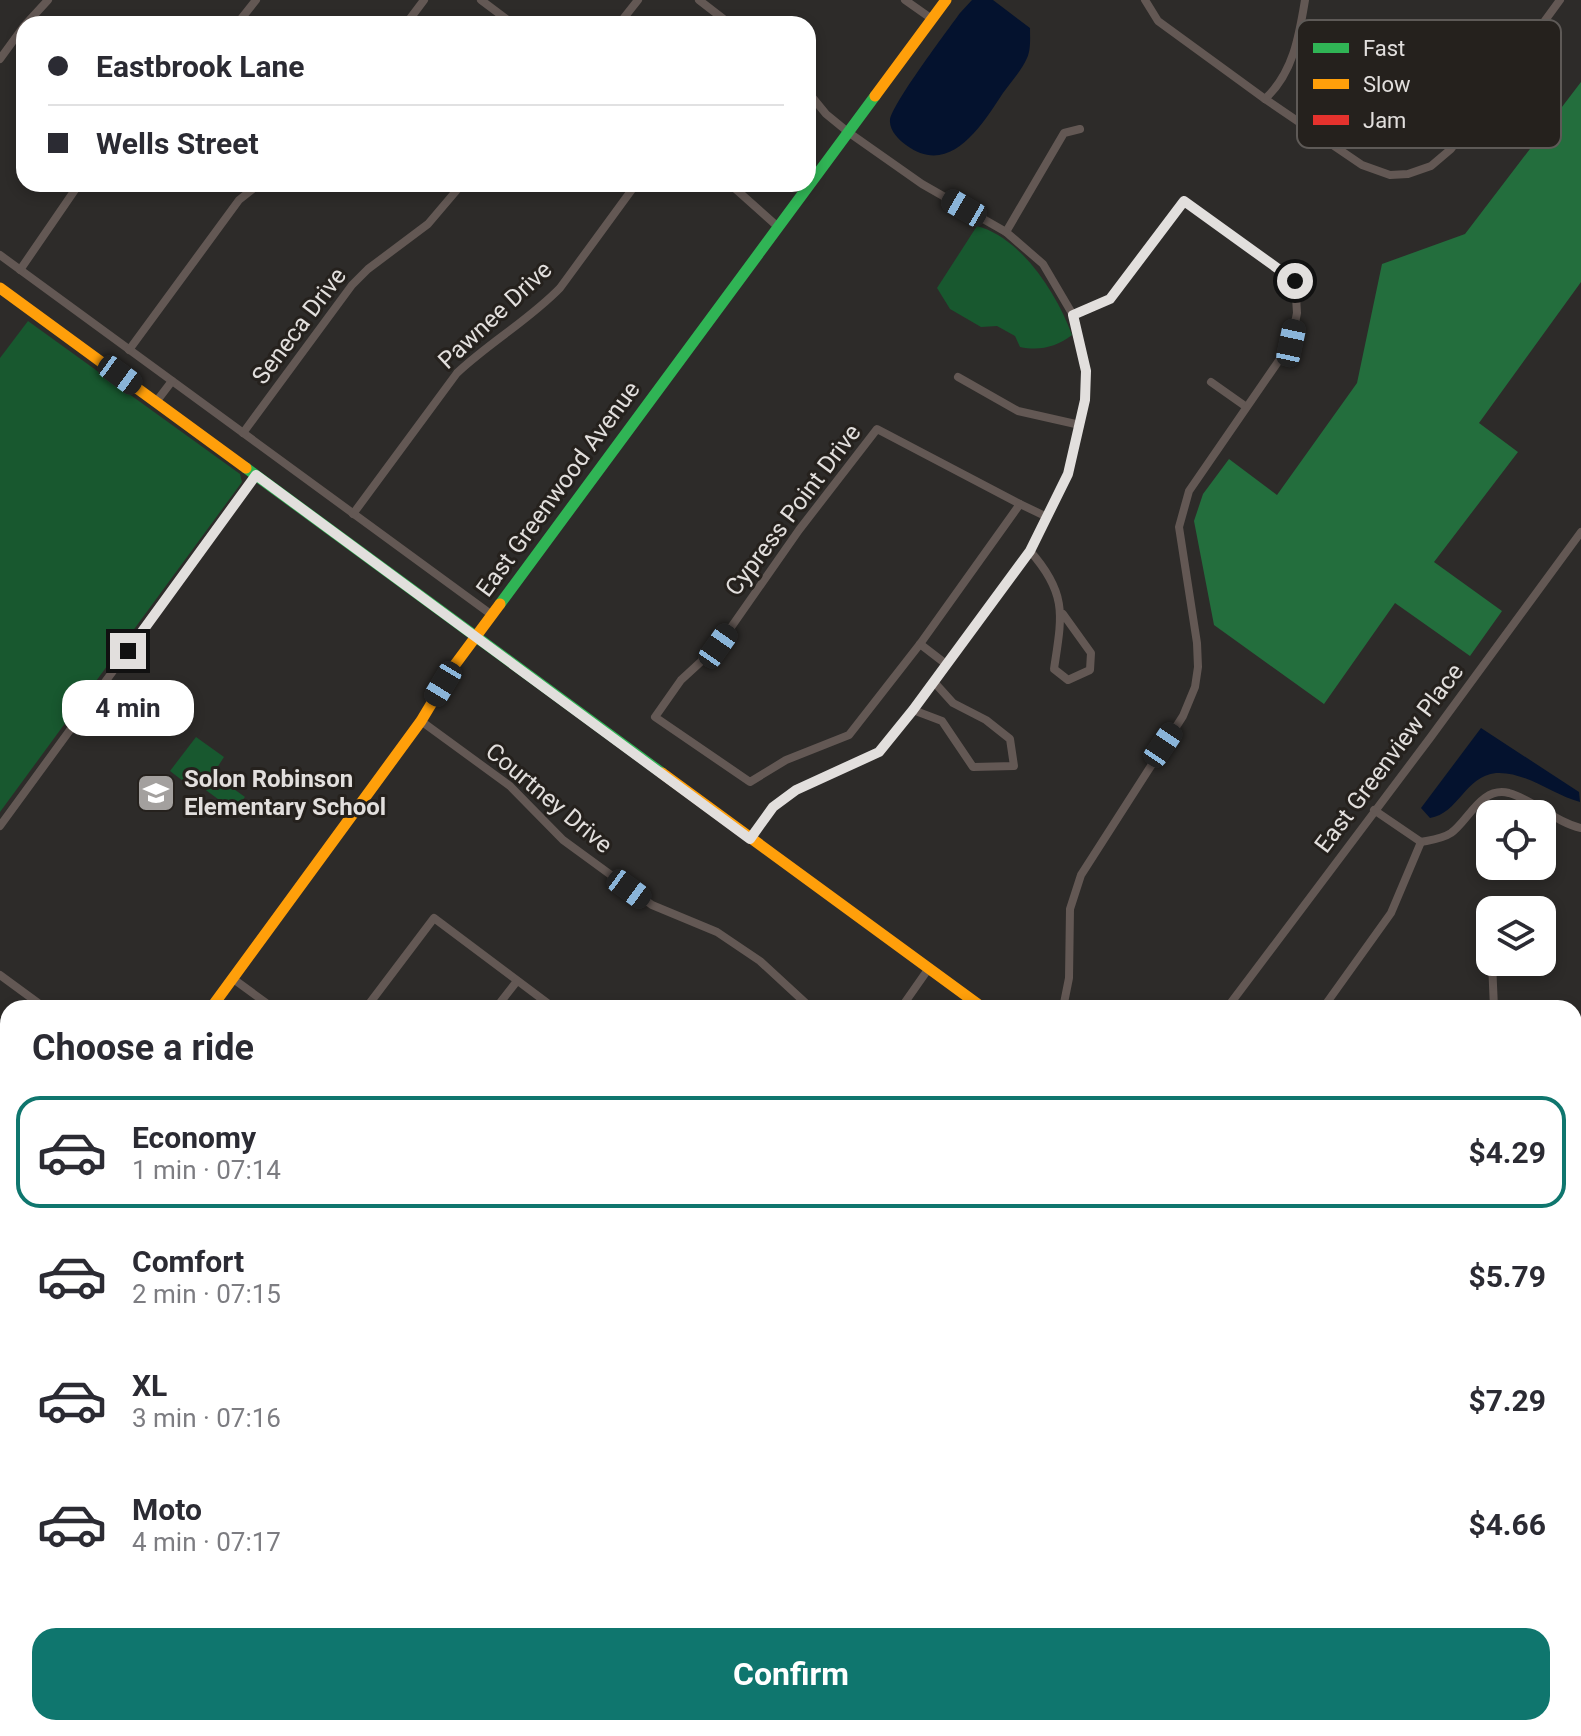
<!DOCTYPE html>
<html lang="en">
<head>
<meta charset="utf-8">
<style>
  :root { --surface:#fff; --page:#f2f2f3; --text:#2b2b33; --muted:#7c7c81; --line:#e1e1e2; --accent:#0f766e }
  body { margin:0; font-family:Roboto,sans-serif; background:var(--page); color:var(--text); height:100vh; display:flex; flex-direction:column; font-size:30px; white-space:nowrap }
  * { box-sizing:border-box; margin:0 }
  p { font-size:26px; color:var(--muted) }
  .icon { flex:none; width:44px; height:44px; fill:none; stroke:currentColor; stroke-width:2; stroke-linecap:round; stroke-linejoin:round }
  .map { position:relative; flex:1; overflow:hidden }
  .side { position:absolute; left:0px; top:1000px; width:1582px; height:736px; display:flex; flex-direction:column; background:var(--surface); border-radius:24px 24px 0 0; box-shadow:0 4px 12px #0003 }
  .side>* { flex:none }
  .banner { position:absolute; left:16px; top:16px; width:800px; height:176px; border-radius:24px; box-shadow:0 4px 12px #0003; display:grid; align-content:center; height:176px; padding:0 32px; background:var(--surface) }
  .controls { position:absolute; left:1476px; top:800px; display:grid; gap:16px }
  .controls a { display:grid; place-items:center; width:80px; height:80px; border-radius:16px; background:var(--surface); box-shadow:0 4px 12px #0003; font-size:40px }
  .end { position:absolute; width:36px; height:36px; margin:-18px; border:10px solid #e2dfdd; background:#111; box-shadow:0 0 0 4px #111 }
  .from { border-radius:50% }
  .bubble { position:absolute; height:56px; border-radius:24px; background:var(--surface); box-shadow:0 4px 12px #0003; font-size:26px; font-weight:700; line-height:56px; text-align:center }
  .car { position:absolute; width:24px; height:48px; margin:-24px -12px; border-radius:10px; box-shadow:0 0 6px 2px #0007; background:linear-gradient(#222 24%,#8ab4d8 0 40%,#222 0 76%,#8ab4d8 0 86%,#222 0) }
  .banner b { display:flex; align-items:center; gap:28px; height:76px; font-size:30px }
  .banner b+b { border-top:2px solid var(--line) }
  .banner i { width:20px; height:20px; background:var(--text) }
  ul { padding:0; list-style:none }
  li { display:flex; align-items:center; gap:24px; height:112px; margin:0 16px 12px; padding:0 16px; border:4px solid transparent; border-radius:24px }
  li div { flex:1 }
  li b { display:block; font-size:30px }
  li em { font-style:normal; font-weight:700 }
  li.on { border-color:var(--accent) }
  li>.icon { width:72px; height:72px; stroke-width:1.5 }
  h2 { padding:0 32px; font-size:36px; line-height:96px }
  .cta { display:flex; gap:16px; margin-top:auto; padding:16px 32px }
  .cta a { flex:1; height:92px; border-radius:24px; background:var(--accent); color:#fff; font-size:32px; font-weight:700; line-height:92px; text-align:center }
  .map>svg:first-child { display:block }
  .green { fill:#18582f }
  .forest { fill:#236e3d }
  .water { fill:#04122e }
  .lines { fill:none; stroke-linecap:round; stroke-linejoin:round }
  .street { stroke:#635854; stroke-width:8 }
  .fast { stroke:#30b455; stroke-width:11 }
  .slow { stroke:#ff9f0a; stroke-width:11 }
  .jam { stroke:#e5322d; stroke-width:11 }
  .route { stroke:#e2dfdd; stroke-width:10 }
  .labels { text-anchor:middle; stroke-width:6; stroke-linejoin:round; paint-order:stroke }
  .street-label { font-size:24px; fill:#e2dfdd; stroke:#25211d }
  .poi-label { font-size:24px; font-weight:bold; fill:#e2dfdd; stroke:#25211d; text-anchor:start }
  .key { fill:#25211d; stroke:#5e5a57; stroke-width:2 }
  .key-label { font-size:22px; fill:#e2dfdd }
</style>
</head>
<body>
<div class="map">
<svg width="1581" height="1736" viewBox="0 0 1581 1736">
  <rect width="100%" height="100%" fill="#2d2b29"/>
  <g class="green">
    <path d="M977,226C1022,238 1057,294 1072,335C1056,347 1040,351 1020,347L1015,336L997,326L981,327L950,309L937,288Z"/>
    <path d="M28,321L240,474L242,482L0,812V358Z"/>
    <path d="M196,737L224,757L213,774L245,797L234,811L187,776L183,781L170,771Z"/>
  </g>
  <path class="forest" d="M1581,82V282L1479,423L1518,452L1434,562L1502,611L1470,656L1395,603L1324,704L1214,625L1194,521L1203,494L1229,459L1277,495L1357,383L1382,264L1465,234Z"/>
  <g class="water">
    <path d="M972,0H993L1030,28C1030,37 1031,50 1027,58C1022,70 1011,82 1003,93C982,125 950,178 906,145C899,140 889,130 890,120C892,104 947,31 960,13Z"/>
    <path d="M1481,728L1579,792L1580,802C1553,795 1525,771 1496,773C1465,776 1458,814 1430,818L1421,808Z"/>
  </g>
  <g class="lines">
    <g class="street">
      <path d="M481,0L513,24"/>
      <path d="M699,0L730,24"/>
      <path d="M905,0L932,19"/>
      <path d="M1145,0L1158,21L1265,99L1362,165L1390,175L1408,174L1431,166L1451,149L1560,0"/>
      <path d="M26,24L48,0"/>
      <path d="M237,24L256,0"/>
      <path d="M406,24L424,0"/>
      <path d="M619,24L638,0"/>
      <path d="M1433,31L1503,78"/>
      <path d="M0,59L24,26"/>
      <path d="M1265,99C1293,73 1299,37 1305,0"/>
      <path d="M730,184L777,226"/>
      <path d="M1006,232L1064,133L1080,129"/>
      <path d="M0,255L492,615"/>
      <path d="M20,270L79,184"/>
      <path d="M129,350L239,200L259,184"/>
      <path d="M958,377L1018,411L1080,425"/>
      <path d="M1211,382L1245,406"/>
      <path d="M156,402L172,381"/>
      <path d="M877,429L1020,504L920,644L849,735L786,760L750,782L655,717L681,680L718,646L799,530Z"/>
      <path d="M243,433L352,285L368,269L428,224L462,184"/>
      <path d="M1020,504L1047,517"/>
      <path d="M353,514L457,373C490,342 529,320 560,288L636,184"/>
      <path d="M1030,551C1068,594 1062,616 1054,669L1068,680L1090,670L1091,653L1063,614"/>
      <path d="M920,644L946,664"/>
      <path d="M913,710L942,721L973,767L1014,766L1010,739L986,720L953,703L934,682"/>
      <path d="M421,721L510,786L563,840L652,905L717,932L760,961L811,1008"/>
      <path d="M0,826L256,475"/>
      <path d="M750,839L773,807L796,790L879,752L913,710L1030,551L1068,474L1085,400L1086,371L1073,315L1043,264L1006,232L922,184L848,132L826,114L808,92"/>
      <path d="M1421,842C1431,840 1442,839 1451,833C1469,820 1481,786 1509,793C1534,800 1555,822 1581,828"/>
      <path d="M1503,905L1504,910"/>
      <path d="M1492,962L1494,1008"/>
      <path d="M0,975L45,1008"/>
      <path d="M232,978L273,1008"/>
      <path d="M366,1008L434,918L554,1008"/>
      <path d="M496,1008L517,981"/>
      <path d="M901,1008L929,968"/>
      <path d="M1063,1008L1069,978L1070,909L1081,875L1183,716L1195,687L1198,667L1197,643L1179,527L1189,491L1291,343L1297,313L1295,281L1184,201L1110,299L1073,315"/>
      <path d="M1227,1008L1430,738L1581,532"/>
      <path d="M1323,1008L1391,913L1421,842L1374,810"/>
      <path d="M0,1063L8,1052"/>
      <path d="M1574,1077L1581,1082"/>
      <path d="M1574,1132L1581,1122"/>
      <path d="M0,1299L8,1288"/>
      <path d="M1574,1314L1581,1316"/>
      <path d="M0,1327L8,1333"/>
      <path d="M0,1494L8,1500"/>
      <path d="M319,1728L329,1736"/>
      <path d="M923,1728L934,1736"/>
      <path d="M1212,1728L1223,1736"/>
      <path d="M1564,1728L1581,1734"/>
      <path d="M232,1736L238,1728"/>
      <path d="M1054,1736L1060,1728"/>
      <path d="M1522,1736L1528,1728"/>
    </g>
    <g class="fast">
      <path d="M246,468L662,773"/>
      <path d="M500,604L875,96"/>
      <path d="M1574,1440L1581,1445"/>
    </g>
    <g class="slow">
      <path d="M875,96L946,0"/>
      <path d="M0,288L246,468"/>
      <path d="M662,773L983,1008"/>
      <path d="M211,1008L421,721L454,666L500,604"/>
      <path d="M90,1728L101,1736"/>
    </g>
    <path class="jam" d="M0,1662L8,1668"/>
  </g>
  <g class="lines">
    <path class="route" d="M128,651L256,475L750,839L773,807L796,790L879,752L913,710L1030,551L1068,474L1085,400L1086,371L1073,315L1110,299L1184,201L1295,281"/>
  </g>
  <defs>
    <g id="school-square" transform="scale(2)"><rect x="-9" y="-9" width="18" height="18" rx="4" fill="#a3a09e" stroke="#25211d"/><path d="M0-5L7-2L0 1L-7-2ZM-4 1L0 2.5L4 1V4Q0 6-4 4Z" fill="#fff"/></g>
  </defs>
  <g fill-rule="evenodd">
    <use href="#school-square" x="156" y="793"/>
  </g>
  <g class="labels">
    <g class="street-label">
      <text transform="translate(495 315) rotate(-43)" y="8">Pawnee Drive</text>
      <text transform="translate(299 326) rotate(-53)" y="8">Seneca Drive</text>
      <text transform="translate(558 489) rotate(-54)" y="8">East Greenwood Avenue</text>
      <text transform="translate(793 510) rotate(-53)" y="8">Cypress Point Drive</text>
      <text transform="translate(1389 758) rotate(-53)" y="8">East Greenview Place</text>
      <text transform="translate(549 798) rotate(40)" y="8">Courtney Drive</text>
    </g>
    <g class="poi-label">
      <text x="184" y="787">Solon Robinson<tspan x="184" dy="28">Elementary School</tspan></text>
    </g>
  </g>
  <rect x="1297" y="20" width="264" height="128" rx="12" class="key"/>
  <rect x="1313" y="43" width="36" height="10" fill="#30b455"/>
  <rect x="1313" y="79" width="36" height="10" fill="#ff9f0a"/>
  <rect x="1313" y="115" width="36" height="10" fill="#e5322d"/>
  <g class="key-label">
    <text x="1363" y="56">Fast</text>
    <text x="1363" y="92">Slow</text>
    <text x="1363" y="128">Jam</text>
  </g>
</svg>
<div class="controls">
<a><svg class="icon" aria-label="locate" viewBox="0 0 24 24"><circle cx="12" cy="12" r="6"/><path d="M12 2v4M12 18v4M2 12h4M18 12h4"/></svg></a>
<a><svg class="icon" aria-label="layers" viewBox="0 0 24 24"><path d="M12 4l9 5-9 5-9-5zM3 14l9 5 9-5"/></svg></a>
</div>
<i class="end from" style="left:1295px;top:281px"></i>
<i class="end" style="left:128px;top:651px"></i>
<div class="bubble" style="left:62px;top:680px;width:132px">4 min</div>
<i class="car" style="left:964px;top:208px;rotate:300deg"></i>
<i class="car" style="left:1291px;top:343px;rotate:12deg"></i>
<i class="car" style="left:120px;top:375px;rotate:126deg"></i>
<i class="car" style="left:718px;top:646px;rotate:35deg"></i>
<i class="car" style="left:443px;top:684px;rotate:211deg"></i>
<i class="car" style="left:1163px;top:745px;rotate:34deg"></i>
<i class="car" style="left:629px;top:889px;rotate:126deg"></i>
<div class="banner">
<b><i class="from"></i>Eastbrook Lane</b>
<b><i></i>Wells Street</b>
</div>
<section class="side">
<h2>Choose a ride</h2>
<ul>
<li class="on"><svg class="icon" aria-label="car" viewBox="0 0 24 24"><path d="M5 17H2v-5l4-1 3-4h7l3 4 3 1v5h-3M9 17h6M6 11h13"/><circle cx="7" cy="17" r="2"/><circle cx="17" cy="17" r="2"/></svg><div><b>Economy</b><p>1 min · 07:14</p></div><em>$4.29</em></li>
<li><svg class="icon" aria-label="car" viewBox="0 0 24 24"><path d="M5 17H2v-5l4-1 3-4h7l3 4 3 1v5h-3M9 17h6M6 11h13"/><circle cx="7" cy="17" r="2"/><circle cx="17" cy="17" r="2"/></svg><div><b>Comfort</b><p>2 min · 07:15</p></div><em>$5.79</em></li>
<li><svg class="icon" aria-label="car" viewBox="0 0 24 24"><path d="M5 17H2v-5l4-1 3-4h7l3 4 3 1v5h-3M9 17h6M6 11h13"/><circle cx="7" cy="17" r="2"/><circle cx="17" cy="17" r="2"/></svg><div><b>XL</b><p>3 min · 07:16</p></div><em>$7.29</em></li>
<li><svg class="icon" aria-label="car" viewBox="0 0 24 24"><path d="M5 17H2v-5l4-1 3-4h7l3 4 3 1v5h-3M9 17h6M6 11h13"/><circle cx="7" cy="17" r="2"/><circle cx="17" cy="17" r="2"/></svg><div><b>Moto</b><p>4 min · 07:17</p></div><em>$4.66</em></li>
</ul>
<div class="cta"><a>Confirm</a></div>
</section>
</div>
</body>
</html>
